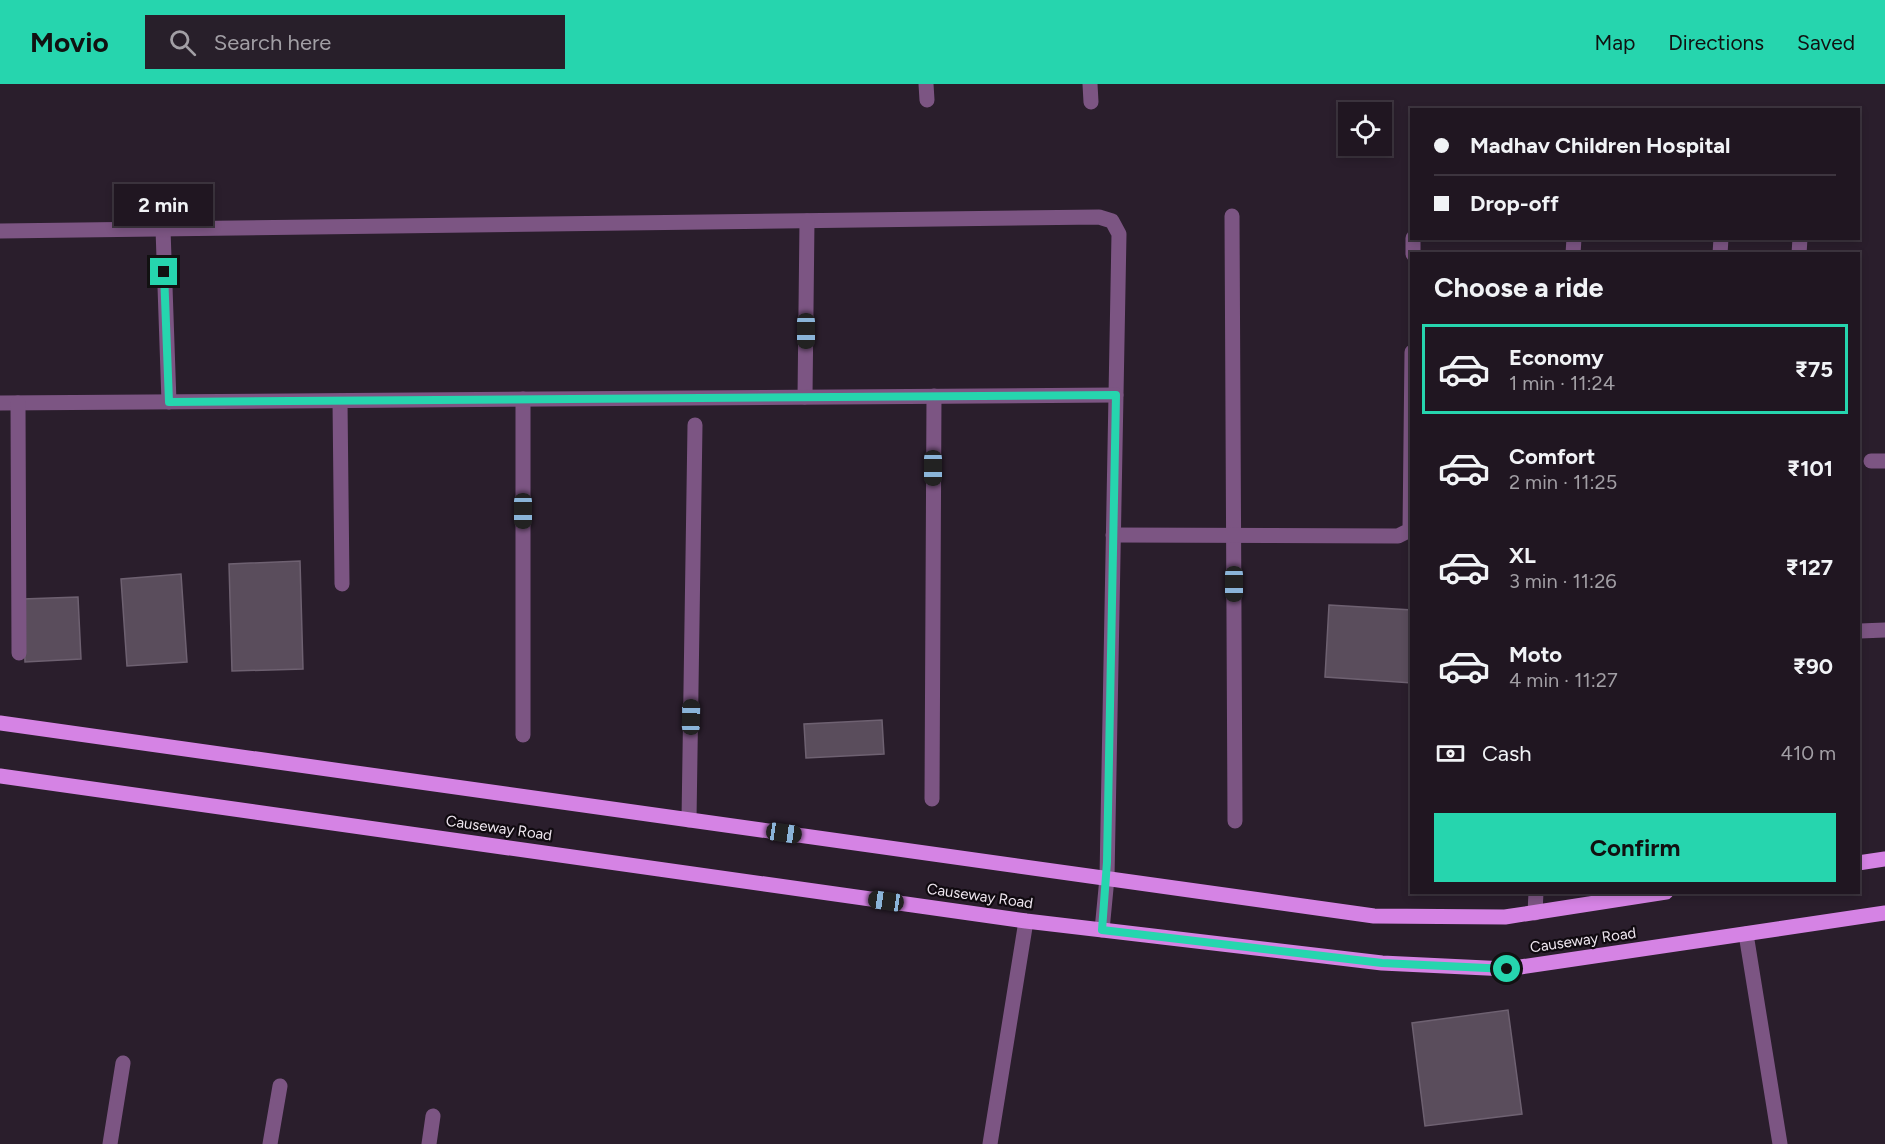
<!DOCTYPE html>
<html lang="en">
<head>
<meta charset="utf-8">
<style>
  :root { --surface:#201621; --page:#281f2a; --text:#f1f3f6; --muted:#a29fa5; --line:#3d353f; --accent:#26d5ae }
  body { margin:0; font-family:Figtree,sans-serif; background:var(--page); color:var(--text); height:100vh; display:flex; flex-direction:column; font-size:22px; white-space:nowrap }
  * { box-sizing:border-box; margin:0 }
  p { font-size:20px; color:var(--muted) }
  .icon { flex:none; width:33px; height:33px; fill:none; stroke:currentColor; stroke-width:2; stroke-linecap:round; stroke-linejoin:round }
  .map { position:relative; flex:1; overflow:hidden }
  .drawer { position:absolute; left:1410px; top:168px; width:450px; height:642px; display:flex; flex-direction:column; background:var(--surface); border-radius:0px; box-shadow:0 3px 9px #0003,0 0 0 2px var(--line) }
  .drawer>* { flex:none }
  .guide { position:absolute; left:1410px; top:24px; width:450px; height:132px; border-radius:0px; box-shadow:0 3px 9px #0003,0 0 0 2px var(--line); display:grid; align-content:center; height:132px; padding:0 24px; background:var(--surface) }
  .tools { position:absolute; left:1338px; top:18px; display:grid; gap:12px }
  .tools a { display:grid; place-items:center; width:54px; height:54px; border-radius:0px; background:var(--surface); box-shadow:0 3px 9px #0003,0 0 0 2px var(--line); font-size:30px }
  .end { position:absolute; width:27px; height:27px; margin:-14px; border:8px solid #26d5ae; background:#111; box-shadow:0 0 0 3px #111 }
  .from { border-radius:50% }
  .bubble { position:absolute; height:42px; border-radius:0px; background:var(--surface); box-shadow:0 3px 9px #0003,0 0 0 2px var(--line); font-size:20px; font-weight:700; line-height:42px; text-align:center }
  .car { position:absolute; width:18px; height:36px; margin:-18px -9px; border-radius:8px; box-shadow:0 0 4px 2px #0007; background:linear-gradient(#222 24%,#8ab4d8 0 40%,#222 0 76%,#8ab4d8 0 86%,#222 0) }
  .guide b { display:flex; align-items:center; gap:21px; height:57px; font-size:22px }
  .guide b+b { border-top:2px solid var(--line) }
  .guide i { width:15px; height:15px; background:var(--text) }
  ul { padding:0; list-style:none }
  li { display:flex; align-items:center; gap:18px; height:90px; margin:0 12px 9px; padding:0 12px; border:3px solid transparent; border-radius:0px }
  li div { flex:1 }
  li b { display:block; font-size:22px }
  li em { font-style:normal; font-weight:700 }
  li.current { border-color:var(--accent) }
  li>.icon { width:54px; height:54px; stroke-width:1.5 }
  h2 { padding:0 24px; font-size:27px; line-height:72px }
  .pay { display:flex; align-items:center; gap:15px; height:66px; padding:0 24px; font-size:22px }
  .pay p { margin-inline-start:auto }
  .primary-button { display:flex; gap:12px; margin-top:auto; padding:12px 24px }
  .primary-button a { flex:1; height:69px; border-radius:0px; background:var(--accent); color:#111; font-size:24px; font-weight:700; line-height:69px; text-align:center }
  header { display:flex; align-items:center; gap:36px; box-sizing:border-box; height:84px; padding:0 30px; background:var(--accent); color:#111 }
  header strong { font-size:28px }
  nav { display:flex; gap:33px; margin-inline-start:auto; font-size:21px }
  .search { width:420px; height:54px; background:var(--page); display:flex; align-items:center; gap:15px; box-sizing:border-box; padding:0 21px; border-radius:0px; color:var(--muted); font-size:22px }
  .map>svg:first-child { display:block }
  .building { fill:#5a4d5c; stroke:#6e6171; stroke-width:1.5 }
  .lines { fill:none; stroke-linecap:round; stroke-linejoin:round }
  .minor { stroke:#7c5583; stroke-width:15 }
  .major { stroke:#d583e4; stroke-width:15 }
  .route { stroke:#26d5ae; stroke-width:8 }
  .labels { text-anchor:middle; stroke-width:4.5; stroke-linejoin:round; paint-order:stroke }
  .street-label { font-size:15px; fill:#eee6ef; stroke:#100a10 }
</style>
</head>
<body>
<header>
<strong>Movio</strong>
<div class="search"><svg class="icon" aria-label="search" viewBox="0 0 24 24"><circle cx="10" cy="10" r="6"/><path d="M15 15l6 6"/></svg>Search here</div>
<nav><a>Map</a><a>Directions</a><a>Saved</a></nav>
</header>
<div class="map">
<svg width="1885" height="1060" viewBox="0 0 1885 1060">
  <rect width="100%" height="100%" fill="#2a1e2c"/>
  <g class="building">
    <path d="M300,477L303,585L232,587L229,480Z"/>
    <path d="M181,490L187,578L127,582L121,495Z"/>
    <path d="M78,513L81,575L25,578L23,515Z"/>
    <path d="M1329,521L1412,526V599L1325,593Z"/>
    <path d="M882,636L884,670L806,674L804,640Z"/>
    <path d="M1508,926L1522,1030L1425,1042L1412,939Z"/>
  </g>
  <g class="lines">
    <g class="minor">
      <path d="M926,0L927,16"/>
      <path d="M1090,0L1091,18"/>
      <path d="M1232,132L1235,737"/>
      <path d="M163,145L169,318"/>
      <path d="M0,147L1099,133L1112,137L1119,150L1107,794L1102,846"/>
      <path d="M1413,170V154"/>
      <path d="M1573,170L1574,154"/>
      <path d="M1720,170L1721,154"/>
      <path d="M1799,170L1800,154"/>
      <path d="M805,313L807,137"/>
      <path d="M523,315V651"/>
      <path d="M340,317L342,500"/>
      <path d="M0,319L1116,311"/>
      <path d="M18,319L19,569"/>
      <path d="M1871,377H1885"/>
      <path d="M1113,451L1398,452L1410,446L1412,268"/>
      <path d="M1860,547L1885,546"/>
      <path d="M932,715L934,312"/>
      <path d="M689,736L695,341"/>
      <path d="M1535,829L1536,808"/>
      <path d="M1746,850L1780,1060"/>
      <path d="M110,1060L123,979"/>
      <path d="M270,1060L280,1002"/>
      <path d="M429,1060L433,1032"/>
      <path d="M990,1060L1026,837"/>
    </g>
    <g class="major">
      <path d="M0,639L1374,832L1505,833L1666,808"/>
      <path d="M0,692L1026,837L1382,879L1507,885L1885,829"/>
      <path d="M1858,779L1885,775"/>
    </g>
  </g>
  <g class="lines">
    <path class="route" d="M164,188L169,318L1116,311L1107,778L1102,846L1382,879L1507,885"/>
  </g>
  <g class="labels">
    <g class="street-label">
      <text transform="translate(499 744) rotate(8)" y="5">Causeway Road</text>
      <text transform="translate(980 812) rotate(8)" y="5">Causeway Road</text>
      <text transform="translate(1583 856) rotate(-8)" y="5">Causeway Road</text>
    </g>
  </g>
</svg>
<div class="tools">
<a><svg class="icon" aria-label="locate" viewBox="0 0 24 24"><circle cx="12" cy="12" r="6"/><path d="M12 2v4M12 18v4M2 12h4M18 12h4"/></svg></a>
</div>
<i class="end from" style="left:1507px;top:885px"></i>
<i class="end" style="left:164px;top:188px"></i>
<div class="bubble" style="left:114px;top:100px;width:99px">2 min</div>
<i class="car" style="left:806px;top:247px;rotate:180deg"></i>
<i class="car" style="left:933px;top:384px;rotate:180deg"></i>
<i class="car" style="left:523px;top:427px;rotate:180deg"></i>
<i class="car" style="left:1234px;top:500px;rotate:180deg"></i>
<i class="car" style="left:691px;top:633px;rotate:1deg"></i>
<i class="car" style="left:784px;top:749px;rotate:98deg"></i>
<i class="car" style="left:886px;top:817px;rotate:278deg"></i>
<div class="guide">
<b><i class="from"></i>Madhav Children Hospital</b>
<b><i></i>Drop-off</b>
</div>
<section class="drawer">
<h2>Choose a ride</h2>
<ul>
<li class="current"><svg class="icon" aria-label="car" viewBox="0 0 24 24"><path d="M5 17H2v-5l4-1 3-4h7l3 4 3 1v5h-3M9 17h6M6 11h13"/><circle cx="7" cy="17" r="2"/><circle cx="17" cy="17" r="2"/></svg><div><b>Economy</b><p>1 min · 11:24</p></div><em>₹75</em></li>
<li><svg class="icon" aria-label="car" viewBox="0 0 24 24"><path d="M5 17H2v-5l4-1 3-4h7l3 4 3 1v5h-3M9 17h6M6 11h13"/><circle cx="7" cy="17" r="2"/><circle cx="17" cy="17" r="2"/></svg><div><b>Comfort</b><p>2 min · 11:25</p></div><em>₹101</em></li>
<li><svg class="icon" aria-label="car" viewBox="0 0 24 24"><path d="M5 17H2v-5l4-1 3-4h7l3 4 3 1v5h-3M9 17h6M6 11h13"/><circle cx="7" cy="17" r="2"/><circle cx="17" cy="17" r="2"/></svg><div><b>XL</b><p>3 min · 11:26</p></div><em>₹127</em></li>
<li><svg class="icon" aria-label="car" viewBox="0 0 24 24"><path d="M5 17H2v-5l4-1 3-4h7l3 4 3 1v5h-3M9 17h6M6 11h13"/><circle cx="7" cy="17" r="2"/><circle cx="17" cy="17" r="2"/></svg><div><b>Moto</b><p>4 min · 11:27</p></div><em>₹90</em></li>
</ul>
<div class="pay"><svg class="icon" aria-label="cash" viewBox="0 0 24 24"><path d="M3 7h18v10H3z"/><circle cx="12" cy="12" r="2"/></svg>Cash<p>410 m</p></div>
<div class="primary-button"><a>Confirm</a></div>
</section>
</div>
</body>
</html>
